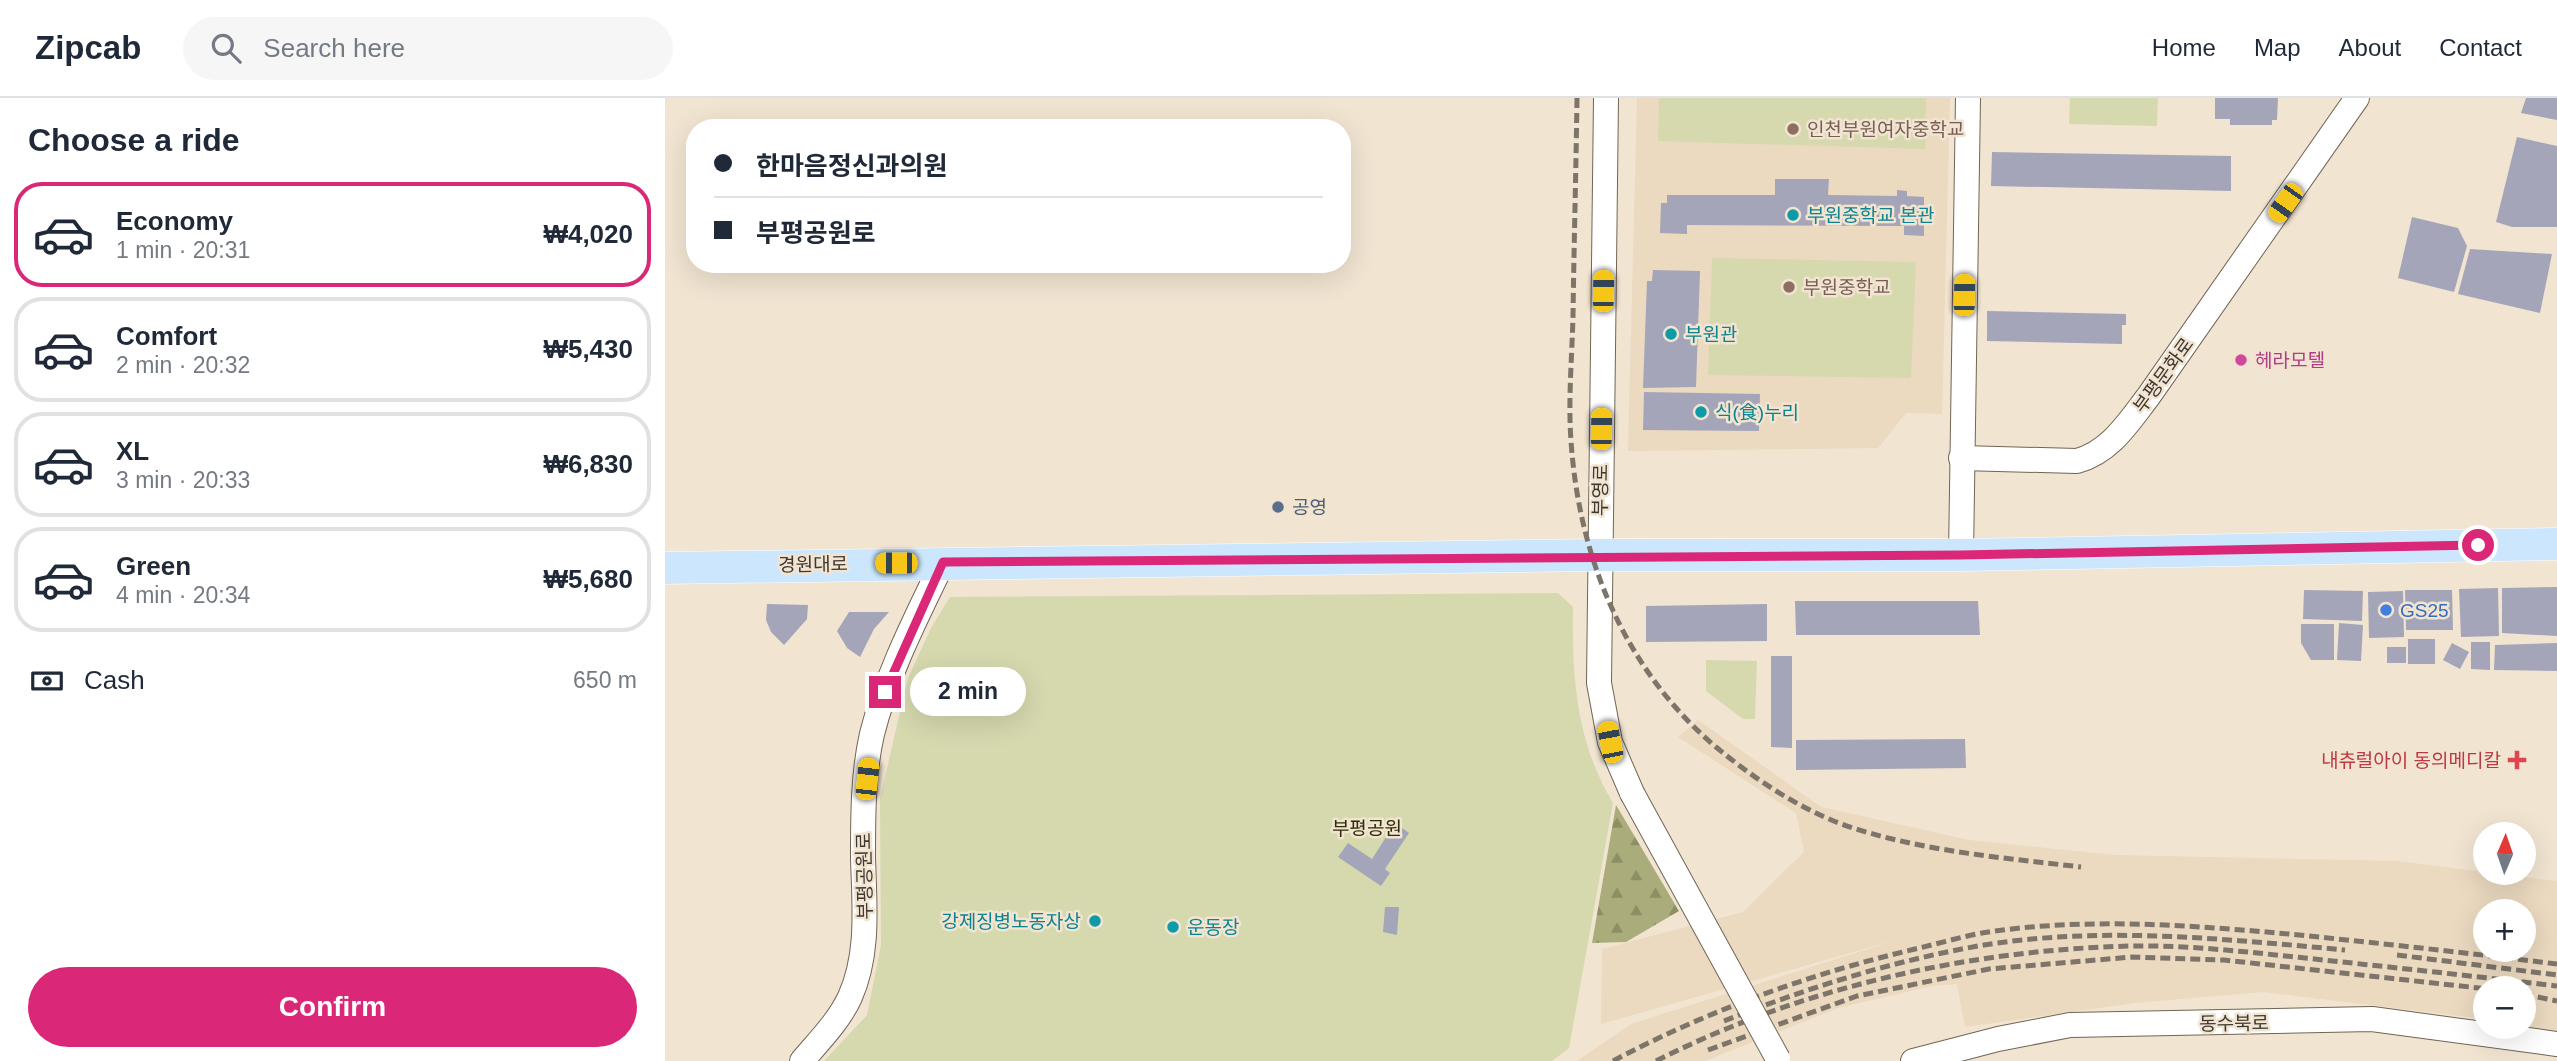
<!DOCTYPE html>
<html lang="en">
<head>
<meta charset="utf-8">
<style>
  :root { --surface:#fff; --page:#f6f6f7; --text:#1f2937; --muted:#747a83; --line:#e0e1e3; --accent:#db2777 }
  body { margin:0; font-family:Helvetica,"Noto Sans KR",sans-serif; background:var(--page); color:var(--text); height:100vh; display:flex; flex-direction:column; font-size:26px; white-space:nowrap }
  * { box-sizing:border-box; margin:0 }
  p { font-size:23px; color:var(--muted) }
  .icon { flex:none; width:38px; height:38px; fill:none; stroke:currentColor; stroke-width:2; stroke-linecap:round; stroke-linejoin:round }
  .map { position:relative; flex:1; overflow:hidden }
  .drawer { display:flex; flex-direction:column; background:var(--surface); width:665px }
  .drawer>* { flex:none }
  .banner { position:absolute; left:21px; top:21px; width:665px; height:154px; border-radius:28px; box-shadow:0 7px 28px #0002; display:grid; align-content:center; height:154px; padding:0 28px; background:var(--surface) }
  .needle { width:46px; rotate:2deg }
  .tools { position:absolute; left:1808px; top:724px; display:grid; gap:14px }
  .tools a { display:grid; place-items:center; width:63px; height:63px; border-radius:50%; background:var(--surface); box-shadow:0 7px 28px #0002; font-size:35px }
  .end { position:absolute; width:32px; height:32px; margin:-16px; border:9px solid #db2777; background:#fff; box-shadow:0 0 0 4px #fff }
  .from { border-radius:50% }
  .bubble { position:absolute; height:49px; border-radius:24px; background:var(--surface); box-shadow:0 7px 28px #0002; font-size:23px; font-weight:700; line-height:49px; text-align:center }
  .car { position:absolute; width:21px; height:42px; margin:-21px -10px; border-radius:9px; box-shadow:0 0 5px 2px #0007; background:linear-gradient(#f5c518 24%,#345 0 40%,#f5c518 0 76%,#345 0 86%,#f5c518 0) }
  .banner b { display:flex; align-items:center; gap:24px; height:66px; font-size:26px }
  .banner b+b { border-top:2px solid var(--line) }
  .banner i { width:18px; height:18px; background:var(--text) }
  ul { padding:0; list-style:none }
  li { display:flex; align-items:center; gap:21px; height:105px; margin:0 14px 10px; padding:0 14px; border:4px solid var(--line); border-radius:28px }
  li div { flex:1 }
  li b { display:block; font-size:26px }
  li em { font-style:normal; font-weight:700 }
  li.selected { border-color:var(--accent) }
  li>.icon { width:63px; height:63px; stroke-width:1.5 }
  h2 { padding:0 28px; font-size:32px; line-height:84px }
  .pay { display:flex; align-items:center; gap:18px; height:77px; padding:0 28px; font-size:26px }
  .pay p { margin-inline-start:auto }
  .button { display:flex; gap:14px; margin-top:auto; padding:14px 28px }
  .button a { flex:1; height:80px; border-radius:42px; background:var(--accent); color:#fff; font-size:28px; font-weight:700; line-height:80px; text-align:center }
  header { display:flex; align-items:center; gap:42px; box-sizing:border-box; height:98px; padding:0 35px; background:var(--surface); border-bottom:2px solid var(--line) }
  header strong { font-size:33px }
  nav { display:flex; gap:38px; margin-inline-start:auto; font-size:24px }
  .search { width:490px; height:63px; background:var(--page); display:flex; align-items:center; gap:18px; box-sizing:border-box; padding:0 24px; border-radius:38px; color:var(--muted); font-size:26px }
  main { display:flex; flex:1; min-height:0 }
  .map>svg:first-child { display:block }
  .built { fill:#ebd9c0; fill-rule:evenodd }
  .forest { fill:url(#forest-firs) }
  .park { fill:#d6d9ae }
  .building { fill:#a5a5b9 }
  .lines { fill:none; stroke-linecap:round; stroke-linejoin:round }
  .minor-casing { stroke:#716555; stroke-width:26 }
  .major-casing { stroke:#fff; stroke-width:33 }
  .minor { stroke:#fff; stroke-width:24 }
  .major { stroke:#cce7fd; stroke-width:32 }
  .rail { stroke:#7d7569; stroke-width:5; stroke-dasharray:10 5; stroke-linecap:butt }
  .minor-bridge-casing { stroke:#716555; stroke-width:26; stroke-linecap:butt }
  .minor-bridge { stroke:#fff; stroke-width:24 }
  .route { stroke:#db2777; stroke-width:9 }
  .education-dot { fill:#8d6e63; stroke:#f1e4d1; stroke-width:2.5 }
  .culture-dot { fill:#0f9aa8; stroke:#f1e4d1; stroke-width:2.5 }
  .hotel-dot { fill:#d1479c; stroke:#f1e4d1; stroke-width:2.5 }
  .service-dot { fill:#5c6f8a; stroke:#f1e4d1; stroke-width:2.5 }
  .shop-dot { fill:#3f7fe0; stroke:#f1e4d1; stroke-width:2.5 }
  .health-dot { fill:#e0444e; stroke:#f1e4d1; stroke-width:2.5 }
  .labels { text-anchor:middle; stroke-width:5; stroke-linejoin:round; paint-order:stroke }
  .education-label { font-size:19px; fill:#785e54; stroke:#f1e4d1; text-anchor:start }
  .culture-label { font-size:19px; fill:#0d838f; stroke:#f1e4d1; text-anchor:start }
  .hotel-label { font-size:19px; fill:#b23c85; stroke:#f1e4d1; text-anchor:start }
  .street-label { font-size:19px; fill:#3e3831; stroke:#f1e4d1 }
  .service-label { font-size:19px; fill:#4e5e75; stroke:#f1e4d1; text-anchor:start }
  .shop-label { font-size:19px; fill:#366cbe; stroke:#f1e4d1; text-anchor:start }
  .health-label { font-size:19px; fill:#be3a42; stroke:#f1e4d1; text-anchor:end }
  .park-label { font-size:19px; fill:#2c2d04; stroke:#f1e4d1 }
</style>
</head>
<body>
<header>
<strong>Zipcab</strong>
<div class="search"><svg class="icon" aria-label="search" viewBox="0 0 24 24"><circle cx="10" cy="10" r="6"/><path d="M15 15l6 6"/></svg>Search here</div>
<nav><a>Home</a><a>Map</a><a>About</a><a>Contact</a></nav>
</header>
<main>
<section class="drawer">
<h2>Choose a ride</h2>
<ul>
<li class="selected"><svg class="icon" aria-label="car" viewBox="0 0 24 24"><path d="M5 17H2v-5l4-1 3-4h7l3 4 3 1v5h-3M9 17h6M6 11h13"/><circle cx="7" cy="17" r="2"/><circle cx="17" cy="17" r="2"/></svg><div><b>Economy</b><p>1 min · 20:31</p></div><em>₩4,020</em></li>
<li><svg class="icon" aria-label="car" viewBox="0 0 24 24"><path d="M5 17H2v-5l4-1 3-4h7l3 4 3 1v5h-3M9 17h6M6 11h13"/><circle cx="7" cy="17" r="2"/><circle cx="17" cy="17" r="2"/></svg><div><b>Comfort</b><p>2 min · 20:32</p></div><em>₩5,430</em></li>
<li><svg class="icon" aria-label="car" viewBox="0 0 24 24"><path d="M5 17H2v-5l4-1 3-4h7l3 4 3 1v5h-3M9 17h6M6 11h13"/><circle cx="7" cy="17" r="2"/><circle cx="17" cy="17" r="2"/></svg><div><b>XL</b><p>3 min · 20:33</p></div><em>₩6,830</em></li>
<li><svg class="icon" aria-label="car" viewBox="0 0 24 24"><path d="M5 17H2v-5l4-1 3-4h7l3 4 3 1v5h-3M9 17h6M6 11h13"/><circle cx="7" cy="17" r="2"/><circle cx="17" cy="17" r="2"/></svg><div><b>Green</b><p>4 min · 20:34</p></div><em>₩5,680</em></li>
</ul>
<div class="pay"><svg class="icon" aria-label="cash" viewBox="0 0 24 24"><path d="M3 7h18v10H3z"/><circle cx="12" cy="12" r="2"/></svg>Cash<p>650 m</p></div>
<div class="button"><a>Confirm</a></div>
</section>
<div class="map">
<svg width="1892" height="963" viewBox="0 0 1892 963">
  <defs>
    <pattern id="forest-firs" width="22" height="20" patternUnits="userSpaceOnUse" patternTransform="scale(1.75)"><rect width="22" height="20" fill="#aaad7b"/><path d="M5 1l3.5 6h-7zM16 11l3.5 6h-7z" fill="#8c8e65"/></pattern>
  </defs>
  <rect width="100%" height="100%" fill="#f1e4d1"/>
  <g class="built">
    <path d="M972,0H1285L1277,316L1241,315L1213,350L963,353Z"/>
    <path d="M1033,622L1156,709L1304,742L1451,757L1732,763L1892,783V936L1859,929L1858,891H1820V921L1598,894L1469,905L1300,929L1292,886L1267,888L1173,910L1040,963H912L966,926L1238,840L936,926L937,851L1078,814L1139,754L1131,715L1013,639ZM1820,814H1858V852H1820Z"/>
  </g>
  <path class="forest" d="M951,707L1014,813L961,844L927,845Z"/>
  <g class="park">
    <path d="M994,0H1261L1260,51L993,43Z"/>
    <path d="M1405,0H1493L1492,28L1404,26Z"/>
    <path d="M1047,160L1251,164L1246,280L1043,277Z"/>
    <path d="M893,495L908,509C907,580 911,643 948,705L904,950L887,963H159L202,917L216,847L215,700L243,580L266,530L285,499Z"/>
    <path d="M1041,562L1092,563L1090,621H1078L1041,593Z"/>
  </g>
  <g class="building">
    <path d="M1550,0H1613L1612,22H1607V27H1565V21H1550Z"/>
    <path d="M1861,0H1892V22L1856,15Z"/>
    <path d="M1852,39L1892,48V129H1847L1831,124Z"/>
    <path d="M1327,54L1566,58V93L1326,88Z"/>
    <path d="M1110,81H1164L1163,97L1232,98V92L1242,93V98L1259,99V138L1239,137V128L1022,127V136L995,135L996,105H1002V97H1110Z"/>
    <path d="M1747,119L1793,130L1802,148L1789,194L1733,180Z"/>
    <path d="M1805,151L1887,156L1875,215L1793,196Z"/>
    <path d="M988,172L1035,173L1031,289L978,290L982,183H987Z"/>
    <path d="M1322,213L1461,216V227H1457V246L1322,243Z"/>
    <path d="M979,294L1095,296L1094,333L978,332Z"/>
    <path d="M1892,489V538L1837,535V490Z"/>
    <path d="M1833,490L1834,538L1796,539L1794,491Z"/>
    <path d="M1639,492L1698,493L1697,523L1638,521Z"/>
    <path d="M1740,492H1787L1788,532H1741Z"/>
    <path d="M1738,493L1739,539L1704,540L1703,494Z"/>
    <path d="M1130,503H1313L1315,537H1131Z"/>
    <path d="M102,506L143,507L142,521L119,547L106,534L101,522Z"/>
    <path d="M1102,506V543L981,544V508Z"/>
    <path d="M184,514H224L209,531L195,559L182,550L172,533Z"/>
    <path d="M1674,525L1698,527L1696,563L1672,562Z"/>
    <path d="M1636,526H1669V562H1646L1636,545Z"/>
    <rect x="1743" y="541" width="27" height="25"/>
    <path d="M1806,544H1825V572L1806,571Z"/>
    <path d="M1787,545L1804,554L1795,571L1778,562Z"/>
    <path d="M1892,545V573L1829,572L1830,547Z"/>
    <rect x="1722" y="549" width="19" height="16"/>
    <path d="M1106,558H1127V650L1106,649Z"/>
    <path d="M1300,641L1301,670L1131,672V642Z"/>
    <path d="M730,725L744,735L720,771L725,775L716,788L673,759L683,745L707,761Z"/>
    <path d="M720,809H734L732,837L718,834Z"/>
  </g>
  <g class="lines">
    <g class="minor-casing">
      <g id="minor">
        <path d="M941,0L934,585L945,644L967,695"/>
        <path d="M1296,360L1412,363C1445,354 1463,325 1483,299L1692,0"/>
        <path d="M1296,457L1303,0"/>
        <path d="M137,963C154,943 174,923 185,899C205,854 199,805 198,758C198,718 198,675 207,636C222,576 251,520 278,464"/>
        <path d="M1248,963L1333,941L1405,927L1707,921L1892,946"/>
      </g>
    </g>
    <g class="major-casing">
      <path id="major" d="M0,470L934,457H1296L1892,446"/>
    </g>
    <use href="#minor" class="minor"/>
    <use href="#major" class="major"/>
    <g class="rail">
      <path d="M912,0C911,73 909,145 908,218C907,259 903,302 906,343C914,461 960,572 1051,649C1092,683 1140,715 1191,731C1265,754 1340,760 1416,769"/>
      <path d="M1732,857L1892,877"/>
      <path d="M1858,896L1892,903"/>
      <path d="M1059,923C1142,890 1230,862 1319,847C1438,828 1560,841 1680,852"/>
      <path d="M1043,952L1192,898L1324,871L1467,859L1559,862L1823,891"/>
      <path d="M948,963C1044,912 1145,876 1250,851C1272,846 1295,839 1317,835C1418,819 1523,827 1624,836C1713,845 1803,855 1892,866"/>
      <path d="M991,963C1137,889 1304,852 1466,848C1524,847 1582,854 1640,860C1724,869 1808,878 1892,888"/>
    </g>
    <g class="minor-bridge-casing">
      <path id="minor-bridge" d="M967,695L1113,961"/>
    </g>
    <use href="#minor-bridge" class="minor-bridge"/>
  </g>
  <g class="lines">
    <path class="route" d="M220,594L278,464L1296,457L1813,447"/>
  </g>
  <g class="education-dot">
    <circle cx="1128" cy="31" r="7"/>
    <circle cx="1124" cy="189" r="7"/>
  </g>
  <g class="culture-dot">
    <circle cx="1128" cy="117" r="7"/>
    <circle cx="1006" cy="236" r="7"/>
    <circle cx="1036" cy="314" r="7"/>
    <circle cx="430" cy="823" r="7"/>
    <circle cx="508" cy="829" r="7"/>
  </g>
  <circle class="hotel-dot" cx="1576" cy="262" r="7"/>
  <circle class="service-dot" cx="613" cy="409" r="7"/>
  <circle class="shop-dot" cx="1721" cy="512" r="7"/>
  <path class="health-dot" d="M1848.5 651.5h7v7h7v7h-7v7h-7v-7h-7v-7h7z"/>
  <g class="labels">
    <g class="education-label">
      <text x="1142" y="38">인천부원여자중학교</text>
      <text x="1138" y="196">부원중학교</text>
    </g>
    <g class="culture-label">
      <text x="1142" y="124">부원중학교 본관</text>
      <text x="1020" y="243">부원관</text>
      <text x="1050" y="321">식(食)누리</text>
      <text x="416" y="830" text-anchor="end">강제징병노동자상</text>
      <text x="522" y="836">운동장</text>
    </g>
    <g class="hotel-label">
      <text x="1590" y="269">헤라모텔</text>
    </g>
    <g class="street-label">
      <text transform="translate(1498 277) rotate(-54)" y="7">부평문화로</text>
      <text transform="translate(935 392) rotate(-89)" y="7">부영로</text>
      <text transform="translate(148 466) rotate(-1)" y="7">경원대로</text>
      <text transform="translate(199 778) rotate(-91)" y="7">부평공원로</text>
      <text transform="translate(1569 925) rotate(-1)" y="7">동수북로</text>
    </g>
    <g class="service-label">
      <text x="627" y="416">공영</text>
    </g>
    <g class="shop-label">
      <text x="1735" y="519">GS25</text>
    </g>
    <g class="health-label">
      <text x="1836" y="669">내츄럴아이 동의메디칼</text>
    </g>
    <g class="park-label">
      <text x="702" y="737">부평공원</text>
    </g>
  </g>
</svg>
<div class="tools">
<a><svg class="needle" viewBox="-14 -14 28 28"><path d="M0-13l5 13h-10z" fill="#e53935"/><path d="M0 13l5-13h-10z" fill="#747a83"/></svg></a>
<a>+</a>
<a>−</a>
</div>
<i class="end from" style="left:1813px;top:447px"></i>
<i class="end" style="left:220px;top:594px"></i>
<div class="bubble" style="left:245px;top:569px;width:116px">2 min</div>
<i class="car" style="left:1620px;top:105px;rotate:215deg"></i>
<i class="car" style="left:938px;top:193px;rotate:1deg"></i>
<i class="car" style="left:1299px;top:197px;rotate:1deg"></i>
<i class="car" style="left:936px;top:331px;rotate:1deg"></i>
<i class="car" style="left:231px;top:465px;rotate:270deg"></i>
<i class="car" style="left:945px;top:644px;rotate:349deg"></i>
<i class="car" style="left:202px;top:681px;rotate:6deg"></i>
<div class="banner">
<b><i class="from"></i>한마음정신과의원</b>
<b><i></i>부평공원로</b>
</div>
</div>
</main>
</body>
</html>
